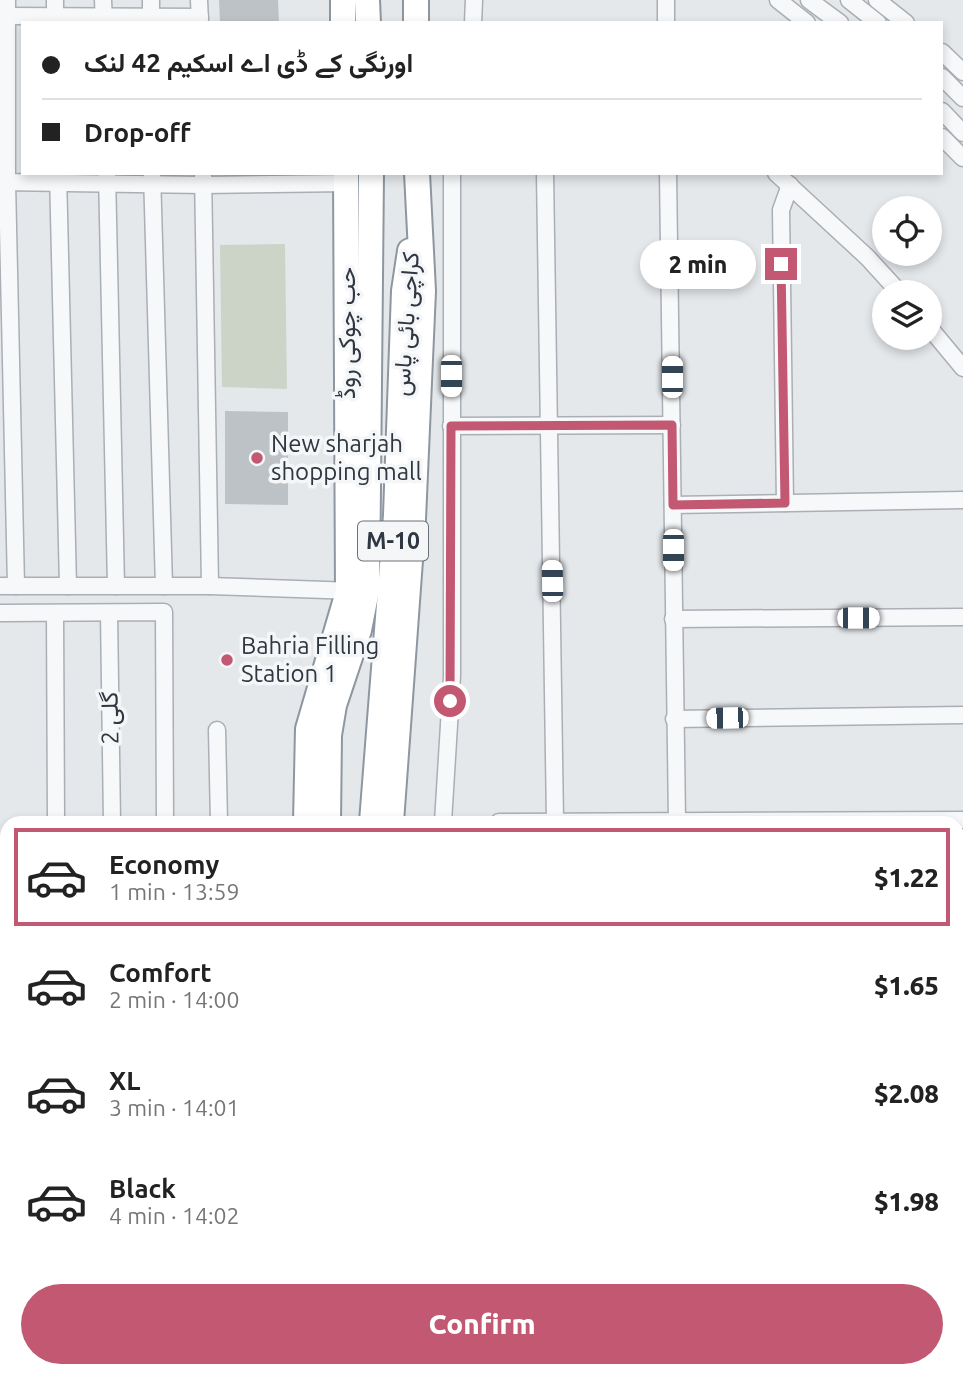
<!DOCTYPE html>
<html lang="en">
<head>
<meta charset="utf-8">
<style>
  :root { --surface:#fff; --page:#f6f6f6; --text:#222; --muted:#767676; --line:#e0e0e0; --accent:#c25871 }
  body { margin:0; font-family:Ubuntu,Vazirmatn,sans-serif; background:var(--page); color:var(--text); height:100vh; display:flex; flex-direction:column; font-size:26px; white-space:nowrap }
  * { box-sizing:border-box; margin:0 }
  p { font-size:23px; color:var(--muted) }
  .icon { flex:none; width:38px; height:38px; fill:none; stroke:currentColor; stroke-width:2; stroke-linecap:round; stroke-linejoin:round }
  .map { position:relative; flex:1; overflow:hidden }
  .panel { position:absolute; left:0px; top:816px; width:964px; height:562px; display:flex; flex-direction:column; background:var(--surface); border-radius:21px 21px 0 0; box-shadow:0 4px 10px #0003 }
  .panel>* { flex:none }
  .banner { position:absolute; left:21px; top:21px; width:922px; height:154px; border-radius:0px; box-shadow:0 4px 10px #0003; display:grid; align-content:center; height:154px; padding:0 21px; background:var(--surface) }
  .controls { position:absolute; left:872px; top:196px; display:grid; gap:14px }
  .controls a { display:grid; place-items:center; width:70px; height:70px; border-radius:50%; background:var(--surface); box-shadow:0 4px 10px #0003; font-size:35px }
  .end { position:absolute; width:32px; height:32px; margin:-16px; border:9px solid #c25871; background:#fff; box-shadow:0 0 0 4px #fff }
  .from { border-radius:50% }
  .bubble { position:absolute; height:49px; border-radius:24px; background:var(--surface); box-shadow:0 4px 10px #0003; font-size:23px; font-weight:800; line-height:49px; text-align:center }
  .car { position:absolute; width:21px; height:42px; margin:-21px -10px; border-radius:9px; box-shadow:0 0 5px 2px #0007; background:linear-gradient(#fff 24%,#345 0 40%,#fff 0 76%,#345 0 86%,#fff 0) }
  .banner b { display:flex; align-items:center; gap:24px; height:66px; font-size:26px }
  .banner b+b { border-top:2px solid var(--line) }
  .banner i { width:18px; height:18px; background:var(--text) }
  ul { padding:12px 0 0; list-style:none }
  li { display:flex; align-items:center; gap:21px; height:98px; margin:0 14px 10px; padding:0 7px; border:4px solid transparent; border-radius:0px }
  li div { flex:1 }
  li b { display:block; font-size:26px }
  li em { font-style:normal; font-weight:800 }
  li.current { border-color:var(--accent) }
  li>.icon { width:63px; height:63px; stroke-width:1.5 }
  .cta { display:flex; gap:14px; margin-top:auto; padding:14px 21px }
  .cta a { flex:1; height:80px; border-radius:42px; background:var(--accent); color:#fff; font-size:28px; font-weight:800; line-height:80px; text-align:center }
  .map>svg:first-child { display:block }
  .green { fill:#cbd4c7 }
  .building { fill:#bdc2c7 }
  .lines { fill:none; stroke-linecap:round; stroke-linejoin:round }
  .minor-casing { stroke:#aaafb5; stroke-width:19 }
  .major-casing { stroke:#a5adb6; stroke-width:24 }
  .highway-casing { stroke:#8e97a0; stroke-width:28 }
  .minor { stroke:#f7f8fa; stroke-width:16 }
  .major { stroke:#fff; stroke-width:21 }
  .highway { stroke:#fff; stroke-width:24 }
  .route { stroke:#c25871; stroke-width:9 }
  .poi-dot { fill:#c25871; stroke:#f5f6f8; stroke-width:2.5 }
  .labels { text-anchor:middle; stroke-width:7; stroke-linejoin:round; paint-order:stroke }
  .shield { fill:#f5f6f8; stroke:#6a7079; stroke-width:2 }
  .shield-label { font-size:23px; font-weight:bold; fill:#2e3742 }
  .street-label { font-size:24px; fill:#2e3742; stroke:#f5f6f8 }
  .poi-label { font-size:24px; fill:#2e3742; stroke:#f5f6f8; text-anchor:start }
</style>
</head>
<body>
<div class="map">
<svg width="963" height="1376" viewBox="0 0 963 1376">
  <rect width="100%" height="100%" fill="#e5e8eb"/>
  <path class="green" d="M285,244L287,389L222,387L220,245Z"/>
  <g class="building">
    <path d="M219,0H278L279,23H220Z"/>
    <path d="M225,411L288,412V505L225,504Z"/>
  </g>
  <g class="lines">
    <g class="minor-casing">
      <g id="minor">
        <path d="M7,0V182L16,586"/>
        <path d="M55,0V23"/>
        <path d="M103,0L104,23"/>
        <path d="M151,0V23"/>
        <path d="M199,0L200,23"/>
        <path d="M778,0L807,23"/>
        <path d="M809,0L840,23"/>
        <path d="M849,0L878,23"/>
        <path d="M877,0L906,23"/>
        <path d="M7,16L200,17"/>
        <path d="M473,23L474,0"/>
        <path d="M666,23V0"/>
        <path d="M942,52L963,72"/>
        <path d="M942,77L963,98"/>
        <path d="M942,111L963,133"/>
        <path d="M942,137L963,158"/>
        <path d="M58,173L68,586"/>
        <path d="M107,173L116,586"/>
        <path d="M152,173L164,586"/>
        <path d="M203,173L210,586"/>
        <path d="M545,173L555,821"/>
        <path d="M668,173L677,821"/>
        <path d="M776,173L868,258L899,292"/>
        <path d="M0,182L203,185L347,183"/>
        <path d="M929,327L963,368"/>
        <path d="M451,426L672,425"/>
        <path d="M785,503L781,210L790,185"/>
        <path d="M673,505L963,500"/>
        <path d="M0,586H210L354,591"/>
        <path d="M0,613L164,612L165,822"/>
        <path d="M55,613L56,822"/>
        <path d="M109,613L112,822"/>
        <path d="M673,619L963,617"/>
        <path d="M674,719L963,715"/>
        <path d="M217,730L219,822"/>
        <path d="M443,822L452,676V173"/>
        <path d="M499,822L963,820"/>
        <path d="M0,885L1,1184"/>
        <path d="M957,983H963"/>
        <path d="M957,1239L963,1241"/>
        <path d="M957,1291L963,1289"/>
        <path d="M957,1322L963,1376"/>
        <path d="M0,1342L1,1198"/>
        <path d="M54,1370V1376"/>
        <path d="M105,1370V1376"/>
        <path d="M166,1370V1376"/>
        <path d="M230,1370V1376"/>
        <path d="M666,1370L671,1376"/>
        <path d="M595,1376L600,1370"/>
        <path d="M844,1376L850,1370"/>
      </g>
    </g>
    <g class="major-casing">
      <path id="major" d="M0,1184H7"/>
    </g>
    <g class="highway-casing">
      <g id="highway">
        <path d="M343,0V23"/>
        <path d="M367,0L368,23"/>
        <path d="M416,23V0"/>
        <path d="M306,822L308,729L348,592L346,173"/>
        <path d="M328,822L329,735L334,705L359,630L367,590L371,173"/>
        <path d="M372,822L396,515L404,291L410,251"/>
        <path d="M391,822L413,519L423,291L417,173"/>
        <path d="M310,1370V1376"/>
        <path d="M329,1370V1376"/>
        <path d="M381,1370V1376"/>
        <path d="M398,1370L399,1376"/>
      </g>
    </g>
    <use href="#minor" class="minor"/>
    <use href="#major" class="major"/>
    <use href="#highway" class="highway"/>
  </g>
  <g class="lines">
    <path class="route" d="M450,701L451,426L672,425L673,505L785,503L781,264"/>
  </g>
  <g class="poi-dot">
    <circle cx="257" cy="458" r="7"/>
    <circle cx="227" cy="660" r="7"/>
  </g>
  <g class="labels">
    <rect class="shield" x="358" y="521.5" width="70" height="39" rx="5"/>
    <g class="shield-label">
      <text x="393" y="549">M-10</text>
    </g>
    <g class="street-label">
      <text transform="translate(406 324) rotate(-86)" y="8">کراچی بائی پاس</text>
      <text transform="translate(347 333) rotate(-90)" y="8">حب چوکی روڈ</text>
      <text transform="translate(110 718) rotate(-91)" y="8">گلی 2</text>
    </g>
    <g class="poi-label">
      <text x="271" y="452">New sharjah<tspan x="271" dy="28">shopping mall</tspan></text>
      <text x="241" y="654">Bahria Filling<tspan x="241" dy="28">Station 1</tspan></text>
    </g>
  </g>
</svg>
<div class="controls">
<a><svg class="icon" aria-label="locate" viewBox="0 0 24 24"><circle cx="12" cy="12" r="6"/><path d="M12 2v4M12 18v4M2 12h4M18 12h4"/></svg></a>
<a><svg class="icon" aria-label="layers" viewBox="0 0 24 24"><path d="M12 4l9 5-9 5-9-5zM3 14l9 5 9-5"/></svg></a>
</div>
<i class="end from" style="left:450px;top:701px"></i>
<i class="end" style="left:781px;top:264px"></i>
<div class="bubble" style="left:640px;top:240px;width:116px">2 min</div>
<i class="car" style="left:451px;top:376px;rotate:180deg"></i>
<i class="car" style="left:672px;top:377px;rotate:0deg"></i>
<i class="car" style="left:673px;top:550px;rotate:180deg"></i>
<i class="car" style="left:552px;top:581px;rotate:359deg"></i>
<i class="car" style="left:858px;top:618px;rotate:90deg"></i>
<i class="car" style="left:727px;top:718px;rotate:269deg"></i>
<div class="banner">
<b><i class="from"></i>اورنگی کے ڈی اے اسکیم 42 لنک</b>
<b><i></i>Drop-off</b>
</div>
<section class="panel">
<ul>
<li class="current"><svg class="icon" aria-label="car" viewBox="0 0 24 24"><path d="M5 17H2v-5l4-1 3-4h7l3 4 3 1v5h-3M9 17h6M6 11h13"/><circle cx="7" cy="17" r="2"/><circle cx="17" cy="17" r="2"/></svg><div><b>Economy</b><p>1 min · 13:59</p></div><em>$1.22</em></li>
<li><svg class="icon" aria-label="car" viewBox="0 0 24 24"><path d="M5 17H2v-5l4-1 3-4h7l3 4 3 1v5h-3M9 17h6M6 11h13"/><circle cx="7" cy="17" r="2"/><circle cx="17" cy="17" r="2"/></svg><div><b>Comfort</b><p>2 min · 14:00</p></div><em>$1.65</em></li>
<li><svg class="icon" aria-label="car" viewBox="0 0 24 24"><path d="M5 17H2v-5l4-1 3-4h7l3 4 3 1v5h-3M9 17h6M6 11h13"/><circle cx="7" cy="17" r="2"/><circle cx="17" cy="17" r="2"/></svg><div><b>XL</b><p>3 min · 14:01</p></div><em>$2.08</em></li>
<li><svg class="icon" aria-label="car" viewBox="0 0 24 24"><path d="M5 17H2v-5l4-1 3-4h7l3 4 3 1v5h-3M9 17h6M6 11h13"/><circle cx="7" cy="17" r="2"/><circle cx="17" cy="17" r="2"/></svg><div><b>Black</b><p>4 min · 14:02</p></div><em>$1.98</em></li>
</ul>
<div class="cta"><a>Confirm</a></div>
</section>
</div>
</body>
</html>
